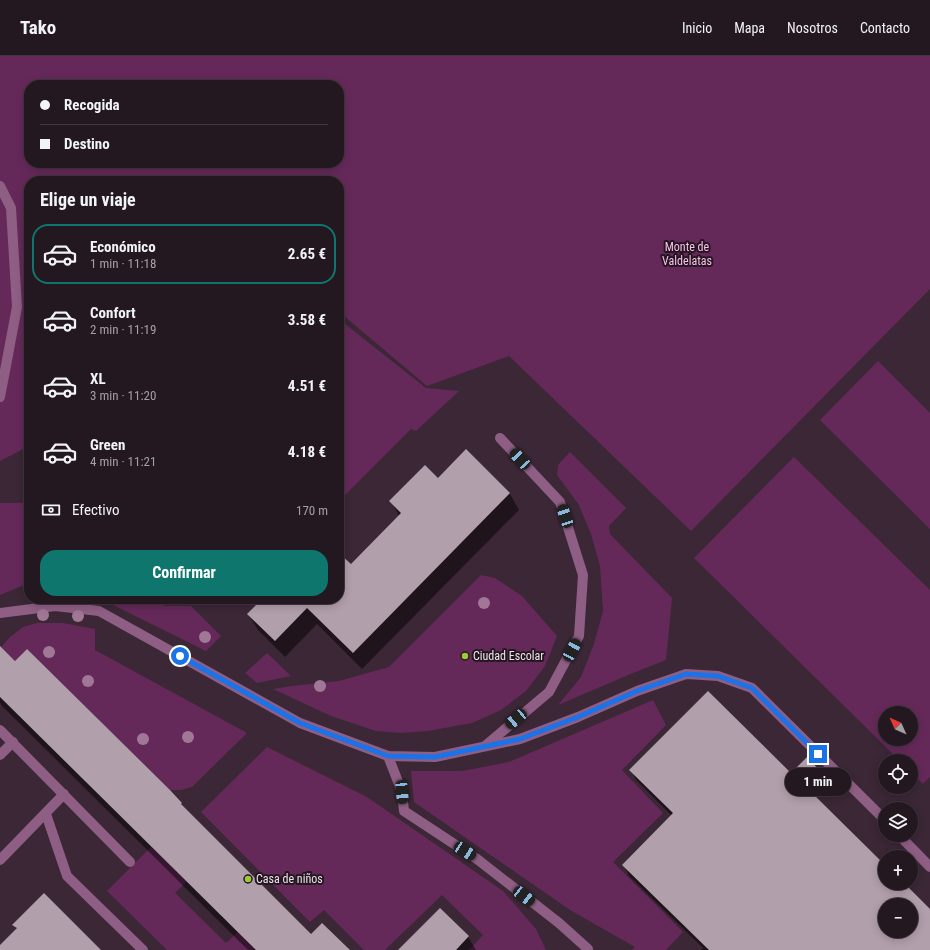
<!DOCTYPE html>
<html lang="es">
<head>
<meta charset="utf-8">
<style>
  :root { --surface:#231820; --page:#2f252d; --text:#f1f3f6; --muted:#a3a0a5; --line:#40373e; --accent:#0f766e }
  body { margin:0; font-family:"Roboto Condensed",sans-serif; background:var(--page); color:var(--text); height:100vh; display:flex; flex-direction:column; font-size:15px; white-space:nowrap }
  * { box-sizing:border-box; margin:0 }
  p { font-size:13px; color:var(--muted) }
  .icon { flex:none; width:22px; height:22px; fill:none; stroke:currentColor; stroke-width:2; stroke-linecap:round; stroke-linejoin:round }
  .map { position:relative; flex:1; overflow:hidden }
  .drawer { position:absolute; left:24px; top:120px; width:320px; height:428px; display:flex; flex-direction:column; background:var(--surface); border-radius:16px; box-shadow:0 2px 10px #0003,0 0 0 1px var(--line) }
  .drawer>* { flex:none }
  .top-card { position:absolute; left:24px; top:24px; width:320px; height:88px; border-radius:16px; box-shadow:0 2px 10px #0003,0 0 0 1px var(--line); display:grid; align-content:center; height:88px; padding:0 16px; background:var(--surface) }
  .needle { width:26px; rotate:315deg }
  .buttons { position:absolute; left:878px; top:650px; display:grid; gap:8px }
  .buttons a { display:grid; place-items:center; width:40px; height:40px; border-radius:50%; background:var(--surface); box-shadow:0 2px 10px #0003,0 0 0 1px var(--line); font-size:20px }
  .end { position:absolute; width:18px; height:18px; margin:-9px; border:5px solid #1a73e8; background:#fff; box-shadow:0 0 0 2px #fff }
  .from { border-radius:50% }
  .bubble { position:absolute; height:28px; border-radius:14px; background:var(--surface); box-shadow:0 2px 10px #0003,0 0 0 1px var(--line); font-size:13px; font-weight:700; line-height:28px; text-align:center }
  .car { position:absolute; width:12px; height:24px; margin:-12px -6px; border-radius:5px; box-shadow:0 0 3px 1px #0007; background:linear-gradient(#222 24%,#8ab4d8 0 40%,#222 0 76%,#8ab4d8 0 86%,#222 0) }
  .top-card b { display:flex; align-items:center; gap:14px; height:38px; font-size:15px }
  .top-card b+b { border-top:1px solid var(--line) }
  .top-card i { width:10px; height:10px; background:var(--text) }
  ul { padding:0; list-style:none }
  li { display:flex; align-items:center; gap:12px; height:60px; margin:0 8px 6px; padding:0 8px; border:2px solid transparent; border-radius:16px }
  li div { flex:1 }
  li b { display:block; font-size:15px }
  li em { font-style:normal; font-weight:700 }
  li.current { border-color:var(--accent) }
  li>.icon { width:36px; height:36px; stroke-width:1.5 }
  h2 { padding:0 16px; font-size:18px; line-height:48px }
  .pay { display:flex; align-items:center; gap:10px; height:44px; padding:0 16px; font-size:15px }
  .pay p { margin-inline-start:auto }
  .cta { display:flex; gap:8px; margin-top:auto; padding:8px 16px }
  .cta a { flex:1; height:46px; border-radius:16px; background:var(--accent); color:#fff; font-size:16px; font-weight:700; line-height:46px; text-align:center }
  header { display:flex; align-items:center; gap:24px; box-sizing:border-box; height:56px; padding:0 20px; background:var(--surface); border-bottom:1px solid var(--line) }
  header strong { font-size:19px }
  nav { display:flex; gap:22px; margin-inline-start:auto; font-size:14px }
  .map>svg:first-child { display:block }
  .built { fill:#3b2736; fill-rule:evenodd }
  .green { fill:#652959; fill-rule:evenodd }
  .shadow { fill:#0007; fill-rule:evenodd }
  .building { fill:#b19fac; fill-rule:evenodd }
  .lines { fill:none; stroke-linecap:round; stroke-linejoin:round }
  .minor { stroke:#8f5e84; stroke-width:10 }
  .tree { fill:#a07796 }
  .route { stroke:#1a73e8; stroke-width:5 }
  .poi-dot { fill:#9ccb32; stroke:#251722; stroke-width:1.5 }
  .labels { text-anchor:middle; stroke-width:4; stroke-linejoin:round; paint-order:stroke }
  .park-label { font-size:12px; fill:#fdbfee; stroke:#251722 }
  .poi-label { font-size:12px; fill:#ede2ea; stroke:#251722; text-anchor:start }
</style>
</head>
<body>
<header>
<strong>Tako</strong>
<nav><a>Inicio</a><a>Mapa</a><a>Nosotros</a><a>Contacto</a></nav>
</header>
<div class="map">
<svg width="930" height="894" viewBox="0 0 930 894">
  <rect width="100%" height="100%" fill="#2f202b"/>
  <path class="built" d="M930,230V894H0V400L29,385V543H339V256L509,297ZM885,657H911V683H885ZM885,705H911V731H885ZM885,753H911V779H885ZM885,801H911V827H885ZM885,849H911V875H885Z"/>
  <g class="green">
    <path d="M0,0H930V233L691,475L509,300L427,330L344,260H339V125H29V390L0,405ZM29,29H339V107H29Z"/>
    <path d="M339,264H340L426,332L459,335L416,375L411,373L339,445Z"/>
    <path d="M878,305L930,357V473L820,364Z"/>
    <path d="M570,396L626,452L609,470L610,478L672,542L666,604L633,617L558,649L581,621L594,588L603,555L600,510L591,478L579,449L557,419L558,409Z"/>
    <path d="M794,401L930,534V721L923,728L911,716V705H900L694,502ZM885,657H911V683H885Z"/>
    <path d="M0,447H29V527L0,539Z"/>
    <path d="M481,519L495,522L522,540L557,580L545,610L526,635L501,654L472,667L428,675L401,677L376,675L331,660L273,633L292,630L339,625L389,611Z"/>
    <path d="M106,543H157L164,550H191L221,580L206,595L107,546Z"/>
    <path d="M37,567H63L95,573V594L247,677L192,731L181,734H170L27,593L15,605L1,591L10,581L23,571Z"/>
    <path d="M267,597L291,620L257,627L245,617Z"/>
    <path d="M653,644L666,669L622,714L663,757L613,806L683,876L666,894H632L635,891L570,854L414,746L411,715H462L509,706Z"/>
    <path d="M267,691L367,741L503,835L536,873L546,894H469L483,879L442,839L385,894H364L324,854L310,866L201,756Z"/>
    <path d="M151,791L187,825L175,837L226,887L238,876L256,894H167L107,835Z"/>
  </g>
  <g class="shadow">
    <path d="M466,395L510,438L519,454L362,613L317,568L285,601L258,574L248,558L262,543H339V498L351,510L399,460L391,445L438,423Z"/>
    <path d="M0,593L181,748L184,752L311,880L348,894H248L2,650L0,647Z"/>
    <path d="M807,703L821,718L827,728L815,742L885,810V827H902L930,854V894H701L703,892L629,820L624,809L672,760L636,724L631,714L791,718ZM885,849H911V875H885Z"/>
    <path d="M440,853L468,881L476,894H400Z"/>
  </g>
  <g class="building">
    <path d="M466,393L510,437L353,597L307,552L275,585L247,558L262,543H339V497L351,508L401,457L389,445L425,409L438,422Z"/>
    <path d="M0,590L15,605L27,593L170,734L182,747L181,748L311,878L322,867L350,894H256L0,641Z"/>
    <path d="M708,635L791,717L807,701L822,717L808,733L885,809V827H904L930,853V894H709L622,809L673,757L629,714ZM885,849H911V875H885Z"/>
    <path d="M44,837L101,894H0V889L17,872L12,869Z"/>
    <path d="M440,852L469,880L456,894H398Z"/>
  </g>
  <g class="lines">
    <g class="minor">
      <path d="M0,130L11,152L17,251L0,341"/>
      <path d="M0,557L55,550L99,555L300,667L388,700L435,701L520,683L578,661L637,635L686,618L718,620L752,632L885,764"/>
      <path d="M0,674L130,806"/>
      <path d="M485,690L549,636L579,580L583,519L560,446L500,382"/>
      <path d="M0,699L13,686"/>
      <path d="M388,700L402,736L404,755L477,803L559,867L588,893"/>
      <path d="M46,758L67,820L143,894"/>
      <path d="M899,779L930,811"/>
      <path d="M0,804L64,738"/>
    </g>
  </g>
  <g class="tree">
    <circle cx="484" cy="547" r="6"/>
    <circle cx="43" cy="559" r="6"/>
    <circle cx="78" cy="560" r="6"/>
    <circle cx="205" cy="581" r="6"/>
    <circle cx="49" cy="596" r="6"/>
    <circle cx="88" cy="625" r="6"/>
    <circle cx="320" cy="630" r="6"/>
    <circle cx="188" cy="681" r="6"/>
    <circle cx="143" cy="683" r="6"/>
  </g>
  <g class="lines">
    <path class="route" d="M180,600L300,667L388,700L435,701L520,683L578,661L637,635L686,618L718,620L752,632L818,698"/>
  </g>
  <g class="poi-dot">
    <circle cx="465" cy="600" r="4"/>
    <circle cx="248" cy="823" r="4"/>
  </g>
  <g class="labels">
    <g class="park-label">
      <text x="687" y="195">Monte de<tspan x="687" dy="14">Valdelatas</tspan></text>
    </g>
    <g class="poi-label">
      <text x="473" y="604">Ciudad Escolar</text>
      <text x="256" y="827">Casa de niños</text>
    </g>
  </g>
</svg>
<div class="buttons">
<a><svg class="needle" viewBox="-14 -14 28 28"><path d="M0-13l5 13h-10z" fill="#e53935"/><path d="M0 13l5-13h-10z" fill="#a3a0a5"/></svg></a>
<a><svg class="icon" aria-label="locate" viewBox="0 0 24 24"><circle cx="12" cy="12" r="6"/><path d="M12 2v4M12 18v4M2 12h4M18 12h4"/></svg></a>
<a><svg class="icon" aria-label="layers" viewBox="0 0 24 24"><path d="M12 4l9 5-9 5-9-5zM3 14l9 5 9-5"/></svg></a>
<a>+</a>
<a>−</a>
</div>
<i class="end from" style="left:180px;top:600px"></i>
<i class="end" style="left:818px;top:698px"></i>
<div class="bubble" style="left:785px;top:712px;width:66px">1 min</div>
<i class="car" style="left:520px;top:403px;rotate:317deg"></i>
<i class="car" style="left:565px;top:460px;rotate:342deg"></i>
<i class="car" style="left:572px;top:594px;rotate:28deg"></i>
<i class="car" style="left:516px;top:663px;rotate:230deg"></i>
<i class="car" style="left:402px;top:736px;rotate:175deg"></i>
<i class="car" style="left:465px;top:795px;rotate:123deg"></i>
<i class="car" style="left:524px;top:840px;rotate:128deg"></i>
<div class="top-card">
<b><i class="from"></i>Recogida</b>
<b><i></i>Destino</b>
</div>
<section class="drawer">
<h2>Elige un viaje</h2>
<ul>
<li class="current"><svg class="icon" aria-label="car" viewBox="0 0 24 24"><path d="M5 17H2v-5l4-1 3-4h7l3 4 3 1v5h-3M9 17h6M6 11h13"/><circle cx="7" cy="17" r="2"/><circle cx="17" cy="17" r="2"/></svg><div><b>Económico</b><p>1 min · 11:18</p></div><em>2.65 €</em></li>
<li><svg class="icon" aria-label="car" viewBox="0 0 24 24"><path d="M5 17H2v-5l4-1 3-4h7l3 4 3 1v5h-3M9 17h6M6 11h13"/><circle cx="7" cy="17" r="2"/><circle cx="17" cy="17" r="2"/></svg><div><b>Confort</b><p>2 min · 11:19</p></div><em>3.58 €</em></li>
<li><svg class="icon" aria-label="car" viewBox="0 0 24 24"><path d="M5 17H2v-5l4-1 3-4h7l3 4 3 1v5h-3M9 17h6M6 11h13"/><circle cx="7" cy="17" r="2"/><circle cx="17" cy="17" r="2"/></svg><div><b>XL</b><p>3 min · 11:20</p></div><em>4.51 €</em></li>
<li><svg class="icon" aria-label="car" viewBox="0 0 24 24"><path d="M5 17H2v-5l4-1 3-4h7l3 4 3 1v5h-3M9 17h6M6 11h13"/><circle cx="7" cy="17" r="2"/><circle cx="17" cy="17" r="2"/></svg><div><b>Green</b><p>4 min · 11:21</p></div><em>4.18 €</em></li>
</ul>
<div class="pay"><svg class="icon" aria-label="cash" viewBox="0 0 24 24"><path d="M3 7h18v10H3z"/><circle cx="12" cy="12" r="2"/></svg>Efectivo<p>170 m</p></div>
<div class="cta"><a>Confirmar</a></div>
</section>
</div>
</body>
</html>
